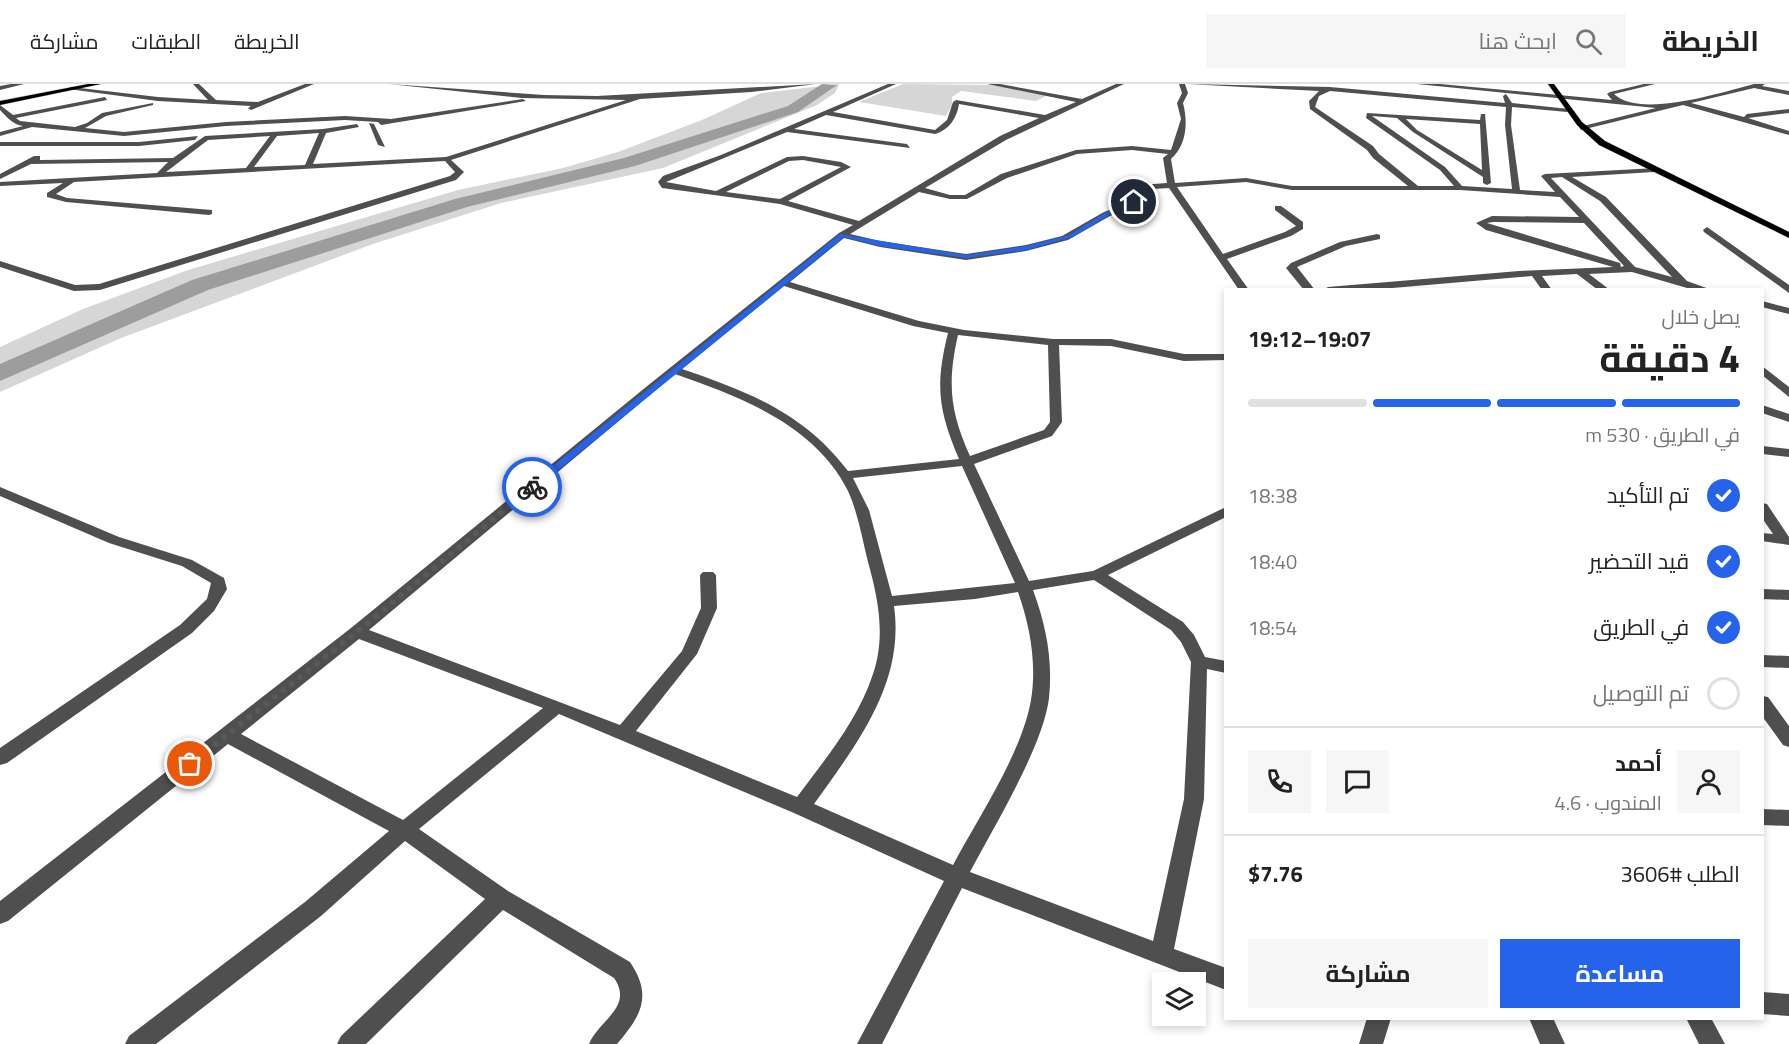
<!DOCTYPE html>
<html lang="ar">
<head>
<meta charset="utf-8">
<style>
  body { margin:0; font-family:"Titillium Web",Cairo,sans-serif; background:#f6f6f6; color:#222; direction:rtl; height:100vh; display:flex; flex-direction:column; font-size:22px; white-space:nowrap }
  * { box-sizing:border-box; margin:0 }
  p { font-size:20px; color:#767676 }
  .icon { flex:none; width:33px; height:33px; fill:none; stroke:currentColor; stroke-width:2; stroke-linecap:round; stroke-linejoin:round }
  .map { position:relative; flex:1; overflow:hidden; direction:ltr }
  .side { position:absolute; left:1224px; top:204px; width:540px; height:732px; display:flex; flex-direction:column; background:#fff; border-radius:0px; box-shadow:0 3px 9px #0003; direction:rtl }
  .side>* { flex:none }
  .buttons { position:absolute; left:1152px; top:888px; display:grid; gap:12px }
  .buttons a { display:grid; place-items:center; width:54px; height:54px; border-radius:0px; background:#fff; box-shadow:0 3px 9px #0003; font-size:30px }
  .pin { position:absolute; display:grid; place-items:center; width:51px; height:51px; color:#fff; margin:-26px; border:3px solid #fff; border-radius:50%; box-shadow:0 2px 6px #0007 }
  .courier { position:absolute; display:grid; place-items:center; width:60px; height:60px; margin:-30px; border:4px solid #2563eb; border-radius:50%; background:#fff; color:#222; box-shadow:0 2px 8px #0007 }
  .summary em { font-style:normal; font-weight:700 }
  .summary div { display:flex; flex-direction:column-reverse }
  .summary { display:flex; align-items:center; justify-content:space-between; height:102px; padding:0 24px }
  h1 { font-size:39px; font-weight:700; line-height:45px }
  .bar { display:grid; grid-template-columns:repeat(4,1fr); gap:9px 6px; align-content:center; height:72px; padding:0 24px }
  .bar i { height:8px; border-radius:4px; background:#e0e0e0 }
  .bar .on { background:#2563eb }
  .bar p { grid-column:span 4 }
  .line { display:flex; align-items:center; gap:15px; padding:0 24px; border-top:2px solid #e0e0e0 }
  .line div { flex:1 }
  .round { display:grid; place-items:center; flex:none; width:63px; height:63px; border-radius:0px; background:#f6f6f6 }
  ol { padding:0 24px; list-style:none }
  li { display:flex; align-items:center; gap:18px; height:66px }
  li p { margin-inline-start:auto }
  li .icon { padding:6px; border-radius:50%; background:#2563eb; color:#fff; stroke-width:4 }
  li:last-child { color:#767676 }
  li i { width:33px; height:33px; border:3px solid #e0e0e0; border-radius:50% }
  .cta { display:flex; gap:12px; margin-top:auto; padding:12px 24px }
  .cta a { flex:1; height:69px; border-radius:0px; background:#2563eb; color:#fff; font-size:24px; font-weight:700; line-height:69px; text-align:center }
  .cta a+a { background:#f6f6f6; color:#222 }
  header { display:flex; align-items:center; gap:36px; box-sizing:border-box; height:84px; padding:0 30px; background:#fff; border-bottom:2px solid #e0e0e0 }
  header strong { font-size:28px }
  nav { display:flex; gap:33px; margin-inline-start:auto; font-size:21px }
  .search { width:420px; height:54px; background:#f6f6f6; display:flex; align-items:center; gap:15px; box-sizing:border-box; padding:0 21px; border-radius:0px; color:#767676; font-size:22px }
  .map>svg:first-child { display:block }
  .green { fill:#d6d6d6 }
  .lines { fill:none; stroke-linecap:round; stroke-linejoin:round }
  .river { fill:#9d9d9d; fill-rule:evenodd }
  .major-casing { stroke:#dbdbdb; stroke-width:1 }
  .minor { fill:#4f4f4f; fill-rule:evenodd }
  .major { fill:#000; fill-rule:evenodd }
  .route { fill:#2563eb }
  .done { stroke:#595959; stroke-width:6; stroke-dasharray:0 10.8 }
</style>
</head>
<body>
<header>
<strong>الخريطة</strong>
<div class="search"><svg class="icon" aria-label="search" viewBox="0 0 24 24"><circle cx="10" cy="10" r="6"/><path d="M15 15l6 6"/></svg>ابحث هنا</div>
<nav><a>الخريطة</a><a>الطبقات</a><a>مشاركة</a></nav>
</header>
<div class="map">
<svg width="1789" height="960" viewBox="0 0 1789 960">
  <rect width="100%" height="100%" fill="#fff"/>
  <path class="green" d="M 839,0 L 835,9 L 817,21 L 663,84 L 501,119 L 373,160 L 121,254 L 0,308 L 0,263 L 83,225 L 188,186 L 458,106 L 563,84 L 618,68 L 702,36 L 761,9 Z
    M 903,0 L 991,1 L 1048,11 L 1036,17 L 961,7 L 952,13 L 952,21 L 946,32 L 859,18 Z"/>
  <g class="lines">
    <path class="river" d="M 822,0 L 837,1 L 798,28 L 635,82 L 467,123 L 208,206 L 0,297 L 0,280 L 192,196 L 455,115 L 624,74 L 788,22 Z"/>
    <defs>
      <path id="major" d="M 88,0 L 101,0 L 0,21 L 0,17 Z
        M 1548,0 L 1554,0 L 1582,38 L 1605,57 L 1789,148 L 1789,154 L 1599,61 L 1577,41 Z"/>
    </defs>
    <use href="#major" class="major-casing"/>
    <path class="minor" d="M 11,0 L 24,0 L 0,6 L 0,2 Z
      M 193,0 L 199,0 L 216,16 L 258,18 L 305,0 L 314,0 L 251,26 L 248,24 L 251,22 L 158,17 L 68,5 L 71,3 L 158,13 L 208,16 Z
      M 389,0 L 544,11 L 597,12 L 816,0 L 751,8 L 640,15 L 451,76 L 464,88 L 456,96 L 100,206 L 74,207 L 0,183 L 0,177 L 75,201 L 99,200 L 450,92 L 455,88 L 445,77 L 74,98 L 56,110 L 67,114 L 212,126 L 212,130 L 209,131 L 66,118 L 47,113 L 47,109 L 63,99 L 0,102 L 0,98 L 157,89 L 168,78 L 31,80 L 0,95 L 0,90 L 34,72 L 40,72 L 40,76 L 173,74 L 205,52 L 323,45 L 357,40 L 359,43 L 326,49 L 313,80 L 446,73 L 626,16 L 522,14 ZM 319,49 L 305,81 L 254,83 L 277,52 ZM 270,52 L 246,84 L 166,88 L 208,56 Z
      M 888,0 L 896,0 L 833,28 L 935,46 L 947,36 L 953,18 L 956,16 L 1045,31 L 1076,18 L 987,0 L 1000,0 L 1082,15 L 1116,0 L 1124,0 L 1006,56 L 925,104 L 950,111 L 965,111 L 1001,90 L 1076,66 L 1132,62 L 1171,66 L 1181,35 L 1177,19 L 1182,9 L 1179,0 L 1185,0 L 1188,9 L 1183,19 C 1188,38 1187,61 1171,75 L 1175,99 L 1246,94 L 1292,102 L 1408,102 L 1373,74 L 1367,66 L 1310,25 L 1309,17 L 1319,7 L 1187,0 L 1330,3 L 1505,19 L 1503,12 L 1506,10 L 1512,19 L 1569,25 L 1567,28 L 1512,23 L 1511,41 L 1520,106 L 1555,108 L 1541,92 L 1545,90 L 1657,84 L 1657,88 L 1654,88 L 1572,93 L 1606,113 L 1687,197 L 1712,206 L 1694,206 L 1632,188 L 1589,190 L 1610,206 L 1598,206 L 1577,190 L 1542,192 L 1552,206 L 1542,206 L 1532,192 L 1369,206 L 1323,206 L 1328,203 L 1519,187 L 1613,183 L 1486,146 L 1476,139 L 1492,132 L 1579,133 L 1560,113 L 1460,106 L 1292,106 L 1246,98 L 1177,103 L 1223,170 L 1285,148 L 1296,142 L 1275,126 L 1275,122 L 1281,122 L 1303,138 L 1303,145 L 1291,152 L 1227,175 L 1249,206 L 1239,206 L 1169,104 L 1120,107 L 1138,117 L 1138,121 L 1110,132 L 1068,156 L 1026,167 L 966,176 L 880,163 L 844,154 L 790,198 L 919,237 L 964,246 L 1053,255 L 1111,255 L 1184,270 L 1226,270 L 1226,276 L 1184,277 L 1111,262 L 1059,261 L 1062,338 L 1052,352 L 974,380 L 1029,497 L 1093,487 L 1226,423 L 1226,433 L 1108,491 L 1183,538 L 1194,551 L 1205,573 L 1226,577 L 1226,589 L 1207,585 L 1204,715 L 1174,865 L 1226,884 L 1226,906 L 962,804 L 882,960 L 857,960 L 944,797 L 794,729 L 559,630 L 419,745 L 508,807 L 630,878 C 653,912 641,932 617,960 L 589,960 C 599,936 634,923 614,894 L 503,826 L 366,960 L 337,960 L 341,952 L 485,815 L 405,757 L 321,832 L 156,960 L 125,960 L 129,952 L 305,818 L 389,747 L 228,660 L 8,837 L 0,840 L 0,817 L 351,544 L 646,303 L 839,149 L 853,141 L 780,120 L 662,104 L 658,98 L 663,92 L 721,71 ZM 1330,7 L 1506,23 L 1505,41 L 1512,105 L 1462,102 L 1445,83 L 1372,32 L 1397,34 L 1413,48 L 1483,93 L 1483,99 L 1487,101 L 1491,99 L 1485,30 L 1481,30 L 1480,36 L 1367,29 L 1366,34 L 1440,86 L 1454,102 L 1418,102 L 1379,70 L 1373,62 L 1315,23 L 1319,12 ZM 959,20 L 1039,34 L 1000,52 L 859,137 L 788,117 L 851,83 L 841,78 L 803,72 L 787,73 L 716,107 L 666,98 L 787,48 L 910,64 L 907,60 L 794,45 L 826,31 L 935,50 C 949,46 957,34 959,20 ZM 1406,35 L 1480,40 L 1482,86 L 1417,46 ZM 1132,66 L 1168,70 L 1163,74 L 1167,99 L 1113,103 L 1111,109 L 1128,119 L 1104,128 L 1062,152 L 1026,161 L 966,170 L 880,157 L 850,150 L 919,108 L 950,115 L 967,115 L 1007,94 L 1077,70 ZM 803,76 L 841,83 L 780,115 L 726,108 L 789,77 ZM 1562,93 L 1600,117 L 1672,193 L 1635,183 L 1551,94 ZM 1493,138 L 1584,139 L 1624,182 L 1621,183 L 1620,179 L 1487,139 ZM 784,202 L 913,242 L 948,249 C 935,301 938,326 959,375 L 848,387 C 804,329 749,308 682,285 ZM 958,251 L 1048,261 L 1050,338 L 1044,346 L 970,372 C 950,328 947,299 958,251 ZM 675,290 C 741,313 815,341 848,407 C 858,429 862,454 868,478 C 878,514 886,552 873,590 C 858,636 826,674 797,713 L 636,647 L 697,570 L 717,524 L 716,491 L 713,488 L 703,488 L 700,491 L 701,524 L 682,567 L 620,641 L 369,546 ZM 962,382 L 1015,499 L 892,512 L 869,426 L 853,394 ZM 1094,496 L 1171,546 L 1181,558 L 1191,578 L 1184,715 L 1153,857 L 970,788 C 994,742 1043,663 1049,614 C 1053,576 1046,541 1033,506 ZM 1018,508 C 1030,542 1037,580 1031,616 C 1022,669 978,734 953,781 L 814,720 C 856,661 905,600 894,522 L 975,515 ZM 359,555 L 543,624 L 403,736 L 241,650 Z
      M 1417,0 L 1440,0 L 1612,16 L 1607,10 L 1610,8 L 1644,0 L 1655,0 L 1614,10 C 1639,35 1723,8 1754,0 L 1765,0 L 1762,2 L 1789,7 L 1789,11 L 1754,4 L 1691,19 L 1744,33 L 1747,30 L 1789,25 L 1789,29 L 1748,34 L 1789,47 L 1789,51 L 1683,21 L 1581,46 L 1579,43 L 1656,24 Z
      M 105,13 L 107,16 L 16,34 L 20,37 L 75,43 L 87,39 L 102,29 L 153,19 L 153,21 L 106,32 L 85,44 L 124,48 L 226,38 L 345,32 L 391,35 L 523,15 L 526,17 L 381,41 L 378,38 L 345,36 L 226,42 L 124,52 L 32,43 L 0,52 L 0,48 L 23,42 C 13,41 7,33 0,26 L 0,21 L 13,31 Z
      M 369,39 L 374,40 L 385,63 L 378,61 Z
      M 198,52 L 195,56 L 139,62 L 0,62 L 0,58 L 139,58 Z
      M 1707,143 L 1789,201 L 1789,209 L 1704,148 L 1703,146 Z
      M 1377,150 L 1380,151 L 1380,155 L 1346,162 L 1297,183 L 1315,206 L 1304,206 L 1286,184 L 1291,179 L 1340,158 Z
      M 1762,217 L 1789,224 L 1789,230 L 1762,223 Z
      M 1762,282 L 1789,303 L 1789,313 L 1762,291 Z
      M 1762,321 L 1789,330 L 1789,338 L 1762,329 Z
      M 1762,362 L 1789,365 L 1789,373 L 1762,370 Z
      M 0,403 L 119,453 L 192,476 L 224,494 L 227,505 L 214,527 L 192,549 L 7,679 L 0,681 L 0,664 L 180,541 L 207,515 L 211,499 L 182,482 L 109,459 L 0,412 Z
      M 1762,419 L 1767,420 L 1789,453 L 1789,461 L 1762,457 L 1762,449 L 1773,450 L 1762,434 Z
      M 1762,505 L 1789,506 L 1789,516 L 1762,515 Z
      M 1762,571 L 1789,572 L 1789,584 L 1762,583 Z
      M 1762,612 L 1768,613 L 1789,642 L 1789,663 L 1783,661 L 1762,632 Z
      M 1762,725 L 1789,726 L 1789,742 L 1762,741 Z
      M 1762,908 L 1789,910 L 1789,932 L 1762,930 Z
      M 1367,934 L 1391,934 L 1383,960 L 1359,960 Z
      M 1529,934 L 1553,934 L 1565,960 L 1540,960 Z
      M 1686,934 L 1711,934 L 1725,960 L 1699,960 Z"/>
    <use href="#major" class="major"/>
  </g>
  <path class="route" d="M 1134,116 L 1136,119 L 1109,131 L 1073,153 L 1026,166 L 966,174 L 880,162 L 844,153 L 535,405 L 527,403 L 840,150 L 966,171 L 1026,162 L 1069,151 L 1105,129 Z"/>
  <g class="lines">
    <path class="done" d="M 190,680 L 357,548 L 532,403"/>
  </g>
</svg>
<div class="buttons">
<a><svg class="icon" aria-label="layers" viewBox="0 0 24 24"><path d="M12 4l9 5-9 5-9-5zM3 14l9 5 9-5"/></svg></a>
</div>
<div class="pin" style="left:190px;top:680px;background:#ea580c"><svg class="icon" aria-label="bag" viewBox="0 0 24 24"><path d="M5 8h14l-1 12H6zM9 8a3 3 0 0 1 6 0"/></svg></div>
<div class="pin" style="left:1134px;top:118px;background:#1f2937"><svg class="icon" aria-label="home" viewBox="0 0 24 24"><path d="M3 11l9-7 9 7M6 9v11h12V9"/></svg></div>
<div class="courier" style="left:532px;top:403px"><svg class="icon" aria-label="bike" viewBox="0 0 24 24"><circle cx="6" cy="16" r="4"/><circle cx="18" cy="16" r="4"/><path d="M6 16l4-8h5l3 8M10 8l3 8H6M13 5h3"/></svg></div>
<section class="side">
<div class="summary"><div><h1>4 دقيقة</h1><p>يصل خلال</p></div><em>19:07–19:12</em></div>
<div class="bar"><i class="on"></i><i class="on"></i><i class="on"></i><i></i><p>في الطريق · 530 m</p></div>
<ol>
<li><svg class="icon" aria-label="check" viewBox="0 0 24 24"><path d="M5 12l5 5 9-10"/></svg>تم التأكيد<p>18:38</p></li>
<li><svg class="icon" aria-label="check" viewBox="0 0 24 24"><path d="M5 12l5 5 9-10"/></svg>قيد التحضير<p>18:40</p></li>
<li><svg class="icon" aria-label="check" viewBox="0 0 24 24"><path d="M5 12l5 5 9-10"/></svg>في الطريق<p>18:54</p></li>
<li><i></i>تم التوصيل</li>
</ol>
<div class="line" style="height:108px"><a class="round"><svg class="icon" aria-label="person" viewBox="0 0 24 24"><circle cx="12" cy="8" r="4"/><path d="M4 21q1-7 8-7t8 7"/></svg></a><div><b>أحمد</b><p>المندوب · 4.6</p></div><a class="round"><svg class="icon" aria-label="chat" viewBox="0 0 24 24"><path d="M4 5h16v11H9l-5 4z"/></svg></a><a class="round"><svg class="icon" aria-label="phone" viewBox="0 0 24 24"><path d="M5 4h4l2 5-3 2q2 4 5 5l2-3 5 2v4C11 20 4 13 5 4z"/></svg></a></div>
<div class="line" style="height:78px"><div>الطلب #3606</div><b>$7.76</b></div>
<div class="cta"><a>مساعدة</a><a>مشاركة</a></div>
</section>
</div>
</body>
</html>
